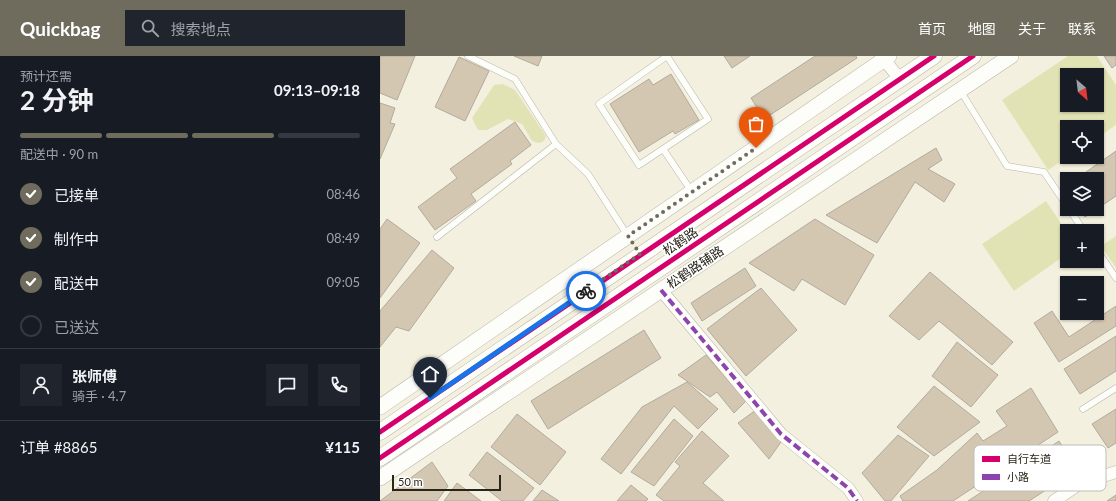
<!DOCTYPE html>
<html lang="zh">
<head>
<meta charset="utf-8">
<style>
  body { margin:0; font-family:Lato,"Noto Sans SC",sans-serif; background:#20242c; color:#f1f3f6; height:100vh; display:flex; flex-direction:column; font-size:15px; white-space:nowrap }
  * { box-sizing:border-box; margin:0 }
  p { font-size:13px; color:#9ea1a6 }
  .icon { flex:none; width:22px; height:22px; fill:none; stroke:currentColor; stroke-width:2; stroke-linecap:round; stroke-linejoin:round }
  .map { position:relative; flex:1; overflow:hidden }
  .side { display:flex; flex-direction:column; background:#171b24; width:380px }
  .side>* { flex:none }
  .needle { width:26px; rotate:152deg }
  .fabs { position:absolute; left:680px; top:12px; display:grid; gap:8px }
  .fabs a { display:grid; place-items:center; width:44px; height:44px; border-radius:0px; background:#171b24; box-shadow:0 1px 3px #0004; font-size:20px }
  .scale { position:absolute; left:12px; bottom:10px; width:109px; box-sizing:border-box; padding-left:4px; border:2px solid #282519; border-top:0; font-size:11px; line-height:14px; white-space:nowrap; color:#282519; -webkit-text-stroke:3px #fff; paint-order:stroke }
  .pin { position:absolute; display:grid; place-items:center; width:34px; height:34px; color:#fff; margin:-41px -17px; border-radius:50% 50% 50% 0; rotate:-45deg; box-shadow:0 0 4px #0007 }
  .pin .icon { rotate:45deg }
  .courier { position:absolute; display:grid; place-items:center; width:40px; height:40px; margin:-20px; border:3px solid #1a73e8; border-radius:50%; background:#fff; color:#222; box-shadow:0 1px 5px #0007 }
  .summary em { font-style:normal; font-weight:700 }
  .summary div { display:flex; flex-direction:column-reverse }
  .summary { display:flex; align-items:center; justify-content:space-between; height:68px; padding:0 20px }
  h1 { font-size:26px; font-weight:700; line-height:30px }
  .bar { display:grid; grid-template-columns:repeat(4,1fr); gap:6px 4px; align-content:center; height:48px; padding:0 20px }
  .bar i { height:5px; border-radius:3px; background:#363941 }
  .bar .on { background:#6f6c5e }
  .bar p { grid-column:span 4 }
  .line { display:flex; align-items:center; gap:10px; padding:0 20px; border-top:1px solid #363941 }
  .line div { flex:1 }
  .round { display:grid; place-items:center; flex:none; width:42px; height:42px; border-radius:0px; background:#20242c }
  ol { padding:0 20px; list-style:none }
  li { display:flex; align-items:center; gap:12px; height:44px }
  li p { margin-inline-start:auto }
  li .icon { padding:4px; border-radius:50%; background:#6f6c5e; color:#fff; stroke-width:4 }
  li:last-child { color:#9ea1a6 }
  li i { width:22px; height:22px; border:2px solid #363941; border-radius:50% }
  header { display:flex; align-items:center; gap:24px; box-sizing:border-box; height:56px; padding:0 20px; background:#6f6c5e; color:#fff }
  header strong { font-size:19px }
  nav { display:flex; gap:22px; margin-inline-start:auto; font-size:14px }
  .search { width:280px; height:36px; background:#20242c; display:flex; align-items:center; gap:10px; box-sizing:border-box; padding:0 14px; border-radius:0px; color:#9ea1a6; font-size:15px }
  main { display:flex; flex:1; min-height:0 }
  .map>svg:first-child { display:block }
  .green { fill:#e2e3b5; fill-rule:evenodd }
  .building { fill:#d4c7b2; stroke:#b1ab9f }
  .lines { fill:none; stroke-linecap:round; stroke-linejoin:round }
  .service-casing { stroke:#b9b6a9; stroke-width:7 }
  .minor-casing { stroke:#b9b6a9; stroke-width:13 }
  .tertiary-casing { stroke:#b9b6a9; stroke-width:16 }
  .secondary-casing { stroke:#b9b6a9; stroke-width:17 }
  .service { stroke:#fdfdfa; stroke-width:6 }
  .minor { stroke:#fdfdfa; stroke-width:12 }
  .tertiary { stroke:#fdfdfa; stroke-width:15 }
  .secondary { stroke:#fdfdfa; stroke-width:16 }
  .quiet { stroke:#8e44ad; stroke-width:4; stroke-dasharray:8 4; stroke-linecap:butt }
  .cycleway-casing { stroke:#fff; stroke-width:8 }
  .cycleway { stroke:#d6006c; stroke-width:5 }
  .done { stroke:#6f6c5e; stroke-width:4; stroke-dasharray:0 7.2 }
  .route { stroke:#1a73e8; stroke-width:5 }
  .labels { text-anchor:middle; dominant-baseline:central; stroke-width:3; stroke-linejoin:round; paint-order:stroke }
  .street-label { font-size:13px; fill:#282519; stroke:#fff }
  .key { fill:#fff; stroke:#bebeba; stroke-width:1 }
  .key-label { font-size:11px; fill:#282519 }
</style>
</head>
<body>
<header>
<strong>Quickbag</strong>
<div class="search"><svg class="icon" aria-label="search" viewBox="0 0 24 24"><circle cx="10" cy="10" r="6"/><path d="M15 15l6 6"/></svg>搜索地点</div>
<nav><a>首页</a><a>地图</a><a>关于</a><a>联系</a></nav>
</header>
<main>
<section class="side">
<div class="summary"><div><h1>2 分钟</h1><p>预计还需</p></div><em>09:13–09:18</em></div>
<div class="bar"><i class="on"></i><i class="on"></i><i class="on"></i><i></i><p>配送中 · 90 m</p></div>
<ol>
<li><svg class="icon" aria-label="check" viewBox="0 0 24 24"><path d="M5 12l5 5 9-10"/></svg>已接单<p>08:46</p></li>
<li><svg class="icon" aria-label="check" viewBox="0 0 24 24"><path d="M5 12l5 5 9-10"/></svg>制作中<p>08:49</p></li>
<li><svg class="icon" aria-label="check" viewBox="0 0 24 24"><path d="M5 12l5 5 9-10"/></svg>配送中<p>09:05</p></li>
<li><i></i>已送达</li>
</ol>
<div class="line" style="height:72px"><a class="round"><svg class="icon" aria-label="person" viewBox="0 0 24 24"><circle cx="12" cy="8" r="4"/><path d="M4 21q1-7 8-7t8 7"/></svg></a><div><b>张师傅</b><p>骑手 · 4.7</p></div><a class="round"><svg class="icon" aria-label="chat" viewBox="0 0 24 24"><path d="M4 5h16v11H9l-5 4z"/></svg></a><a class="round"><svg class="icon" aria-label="phone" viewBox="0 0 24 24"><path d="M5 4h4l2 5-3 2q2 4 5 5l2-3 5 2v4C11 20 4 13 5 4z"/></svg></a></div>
<div class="line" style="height:52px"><div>订单 #8865</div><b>¥115</b></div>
</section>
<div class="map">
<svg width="736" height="445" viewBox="0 0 736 445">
  <rect width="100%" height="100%" fill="#f4f0df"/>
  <path class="green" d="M 688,0 L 717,0 L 736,29 L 736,69 L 717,82 L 717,71 L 687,71 L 688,101 L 668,114 L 622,44 ZM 687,19 L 717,19 L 717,49 L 687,49 Z
    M 123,28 L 135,34 L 166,80 L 164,85 L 159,87 L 152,85 L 142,68 L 128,63 L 107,74 L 98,74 L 92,62 L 114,29 Z
    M 666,145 L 687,176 L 687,198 L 634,235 L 602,188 Z
    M 736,180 L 736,212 L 721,190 Z"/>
  <path class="building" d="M 0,0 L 35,0 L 17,44 L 0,37 Z
    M 134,0 L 162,0 L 158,10 Z
    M 344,0 L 370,0 L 352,12 Z
    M 435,0 L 476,0 L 477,2 L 384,63 L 371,42 Z
    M 724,0 L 736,0 L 736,9 L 732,12 Z
    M 79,1 L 109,15 L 85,65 L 55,51 Z
    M 291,18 L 319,64 L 295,78 L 293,75 L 259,96 L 230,48 L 269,23 L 273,29 Z
    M 0,47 L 15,52 L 10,67 L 15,68 L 0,103 Z
    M 135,66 L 151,89 L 130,105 L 132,108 L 91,138 L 96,145 L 55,174 L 38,151 L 77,122 L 70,113 Z
    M 556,92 L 562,104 L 548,113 L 575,128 L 564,146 L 535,126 L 497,187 L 446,159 Z
    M 736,95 L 736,140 L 717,153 L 717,123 L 696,123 Z
    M 699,153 L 717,153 L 705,161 Z
    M 7,163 L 40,187 L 0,242 L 0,173 Z
    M 435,163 L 494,199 L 465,249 L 422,223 L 414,235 L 369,207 Z
    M 52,194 L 74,212 L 29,275 L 16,271 L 0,291 L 0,255 Z
    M 365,212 L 376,230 L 322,265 L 311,247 Z
    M 550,216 L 633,286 L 612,309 L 559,265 L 539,284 L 509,260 Z
    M 381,232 L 417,274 L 366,320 L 327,273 Z
    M 736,250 L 736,270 L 679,306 L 654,267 L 672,255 L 689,281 Z
    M 264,274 L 281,302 L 168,373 L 151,345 Z
    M 736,280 L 736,315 L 700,338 L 684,313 Z
    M 577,286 L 618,319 L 591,351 L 552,320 Z
    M 326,299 L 366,345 L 354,357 L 337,336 L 330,341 L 298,319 Z
    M 307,326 L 338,353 L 318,373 L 294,350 L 241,418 L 221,403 L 262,351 Z
    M 554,330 L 600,366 L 554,400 L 517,371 Z
    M 651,332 L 678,376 L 573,445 L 523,445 L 520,440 L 557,414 L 597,377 L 603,385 L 627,370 L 616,355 Z
    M 736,353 L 736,387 L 728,392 L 712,368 Z
    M 376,354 L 401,386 L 389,403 L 358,367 Z
    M 137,358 L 186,396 L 160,429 L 111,391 Z
    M 294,363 L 313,380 L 274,430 L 251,416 Z
    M 322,375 L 349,400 L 323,427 L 344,445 L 284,445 L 276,439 L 300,410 L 295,406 Z
    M 518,379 L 549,400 L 511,445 L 505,445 L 482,417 Z
    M 679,385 L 697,414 L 649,445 L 588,445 Z
    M 107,396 L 154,432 L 143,445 L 122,445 L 89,419 Z
    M 52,406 L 68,430 L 57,445 L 0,445 Z
    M 77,427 L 101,445 L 64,445 Z
    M 251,429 L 268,443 L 266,445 L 237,445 Z
    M 162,434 L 179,445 L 153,445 Z
    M 736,439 L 736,445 L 727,445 Z"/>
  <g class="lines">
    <defs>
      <path id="service" d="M 88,0 L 135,23 L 176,88
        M 580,34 L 627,110 L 664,116 L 687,150
        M 283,93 L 328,63 L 287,0 L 219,48 L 259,109 L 283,93 L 312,136
        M 689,153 L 704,175
        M 57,181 L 176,88 L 208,118 L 248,180
        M 717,194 L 736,222
        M 703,353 L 736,332"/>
      <path id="minor" d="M 501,0 L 520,23
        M 281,234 L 401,378 L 468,432 L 477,445
        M 674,445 L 699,428 L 736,416"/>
      <path id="tertiary" d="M 0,351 L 509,0
        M 0,422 L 631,0"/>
      <path id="secondary" d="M 0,376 L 554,0
        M 0,402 L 593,0"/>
    </defs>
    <use href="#service" class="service-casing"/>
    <use href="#minor" class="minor-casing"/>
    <use href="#tertiary" class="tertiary-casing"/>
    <use href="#secondary" class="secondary-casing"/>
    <use href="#service" class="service"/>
    <use href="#minor" class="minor"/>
    <use href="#tertiary" class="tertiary"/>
    <use href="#secondary" class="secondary"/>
    <path class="quiet" d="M 281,234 L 401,378 L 468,432 L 477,445"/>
    <defs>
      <path id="cycleway" d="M 0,376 L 554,0
        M 0,402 L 593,0"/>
    </defs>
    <use href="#cycleway" class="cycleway-casing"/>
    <use href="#cycleway" class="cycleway"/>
  </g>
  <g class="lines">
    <path class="done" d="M 206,235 L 260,198 L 248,180 L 376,92"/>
    <path class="route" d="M 50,342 L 206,235"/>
  </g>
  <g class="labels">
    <g class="street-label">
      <text transform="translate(300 185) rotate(-34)">松鹤路</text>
      <text transform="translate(315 211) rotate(-34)">松鹤路辅路</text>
    </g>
  </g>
  <rect x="594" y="389" width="132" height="46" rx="6" class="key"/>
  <rect x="602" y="400" width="18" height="6" fill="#d6006c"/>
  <rect x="602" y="418" width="18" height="6" fill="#8e44ad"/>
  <g class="key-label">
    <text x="627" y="407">自行车道</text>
    <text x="627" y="425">小路</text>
  </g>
</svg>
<div class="fabs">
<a><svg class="needle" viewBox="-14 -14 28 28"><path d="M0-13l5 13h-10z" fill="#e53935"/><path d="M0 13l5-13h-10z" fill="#9ea1a6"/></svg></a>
<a><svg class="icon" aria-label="locate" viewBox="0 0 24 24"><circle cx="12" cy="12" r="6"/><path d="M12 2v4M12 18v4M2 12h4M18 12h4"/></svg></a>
<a><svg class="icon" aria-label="layers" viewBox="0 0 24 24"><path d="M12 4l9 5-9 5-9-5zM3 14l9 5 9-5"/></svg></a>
<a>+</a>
<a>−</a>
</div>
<div class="scale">50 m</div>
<div class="pin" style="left:376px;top:92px;background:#ea580c"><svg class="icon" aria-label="bag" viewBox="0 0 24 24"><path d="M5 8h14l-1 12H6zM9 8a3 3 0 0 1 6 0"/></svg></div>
<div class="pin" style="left:50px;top:342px;background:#1f2937"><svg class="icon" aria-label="home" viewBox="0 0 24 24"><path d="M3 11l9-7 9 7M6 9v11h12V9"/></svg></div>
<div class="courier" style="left:206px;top:235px"><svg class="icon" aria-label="bike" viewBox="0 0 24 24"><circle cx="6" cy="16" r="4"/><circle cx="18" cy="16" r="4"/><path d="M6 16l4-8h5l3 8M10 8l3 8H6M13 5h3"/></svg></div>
</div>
</main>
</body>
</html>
